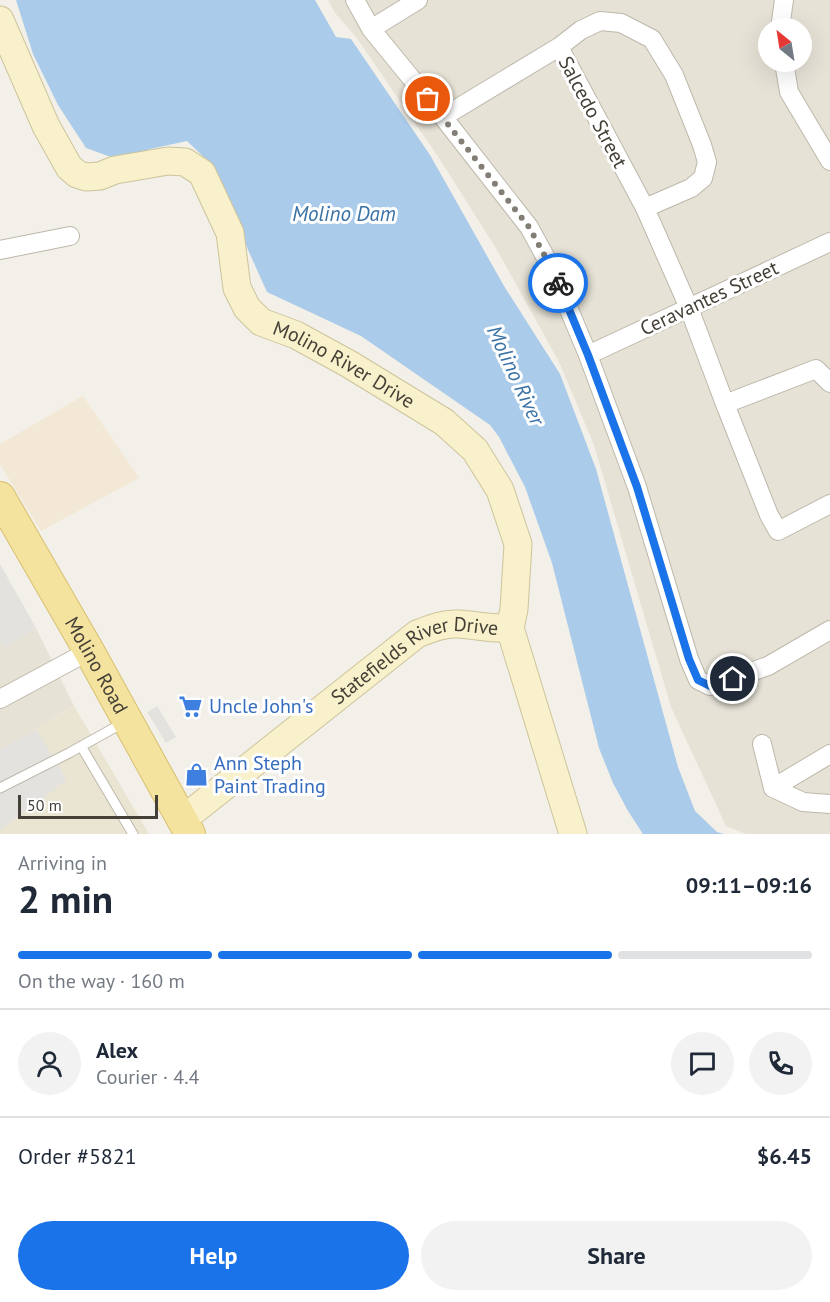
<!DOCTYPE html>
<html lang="en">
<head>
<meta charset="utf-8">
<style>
  body { margin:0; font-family:"PT Sans",sans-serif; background:#f2f2f3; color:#1f2937; height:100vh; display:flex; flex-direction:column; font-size:22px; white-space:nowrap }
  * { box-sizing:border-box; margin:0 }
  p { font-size:20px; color:#747a83 }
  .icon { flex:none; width:33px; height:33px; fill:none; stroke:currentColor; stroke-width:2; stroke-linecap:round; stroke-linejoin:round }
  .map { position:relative; height:834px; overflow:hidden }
  .panel { display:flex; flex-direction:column; background:#fff; flex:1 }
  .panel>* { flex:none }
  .needle { width:39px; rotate:330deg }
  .tools { position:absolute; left:758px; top:18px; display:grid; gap:12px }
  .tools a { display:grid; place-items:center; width:54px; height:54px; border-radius:50%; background:#fff; box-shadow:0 6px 24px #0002; font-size:30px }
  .scale { position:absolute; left:18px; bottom:15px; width:140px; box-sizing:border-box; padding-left:6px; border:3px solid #454037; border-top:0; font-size:16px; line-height:21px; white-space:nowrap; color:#454037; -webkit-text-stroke:4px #fff; paint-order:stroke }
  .pin { position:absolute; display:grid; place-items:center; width:51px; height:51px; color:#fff; margin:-26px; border:3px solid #fff; border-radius:50%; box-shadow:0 2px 6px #0007 }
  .courier { position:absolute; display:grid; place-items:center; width:60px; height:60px; margin:-30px; border:4px solid #1a73e8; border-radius:50%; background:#fff; color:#222; box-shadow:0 2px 8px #0007 }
  .head em { font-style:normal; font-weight:700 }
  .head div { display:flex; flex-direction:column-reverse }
  .head { display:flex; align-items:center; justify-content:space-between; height:102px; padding:0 18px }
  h1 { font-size:39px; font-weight:700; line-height:45px }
  .bar { display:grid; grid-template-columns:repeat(4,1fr); gap:9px 6px; align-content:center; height:72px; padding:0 18px }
  .bar i { height:8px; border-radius:4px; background:#e0e1e3 }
  .bar .active { background:#1a73e8 }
  .bar p { grid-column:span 4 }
  .line { display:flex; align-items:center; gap:15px; padding:0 18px; border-top:2px solid #e0e1e3 }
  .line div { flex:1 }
  .round { display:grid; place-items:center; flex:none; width:63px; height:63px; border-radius:32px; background:#f2f2f3 }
  .primary-button { display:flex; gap:12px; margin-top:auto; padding:12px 18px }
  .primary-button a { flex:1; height:69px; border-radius:36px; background:#1a73e8; color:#fff; font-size:24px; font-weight:700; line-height:69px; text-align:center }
  .primary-button a+a { background:#f2f2f3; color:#1f2937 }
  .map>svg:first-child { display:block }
  .residential { fill:#e6e2d6; fill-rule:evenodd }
  .commercial { fill:#f2e8d5 }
  .education { fill:#eae5d3 }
  .parking { fill:#e4e2df }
  .water { fill:#aacbe9 }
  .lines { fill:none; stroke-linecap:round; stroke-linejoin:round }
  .lane-casing { stroke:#bdb8ab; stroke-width:11 }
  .street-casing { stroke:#bdb8ab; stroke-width:20 }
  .secondary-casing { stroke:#cdc49c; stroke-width:29 }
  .primary-casing { stroke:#d8c070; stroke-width:32 }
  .lane { stroke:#fff; stroke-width:9 }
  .street { stroke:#fff; stroke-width:18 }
  .secondary { stroke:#f9f1cb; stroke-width:27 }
  .primary { stroke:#f4e29f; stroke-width:30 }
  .done { stroke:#827e75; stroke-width:6; stroke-dasharray:0 10.8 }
  .route { stroke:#1a73e8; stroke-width:8 }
  .labels { text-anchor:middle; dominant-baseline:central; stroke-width:6; stroke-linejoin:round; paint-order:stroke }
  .street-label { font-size:20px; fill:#454037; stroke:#fff }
  .shop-label { font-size:20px; fill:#366cbe; stroke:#fff; text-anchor:start }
  .water-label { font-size:21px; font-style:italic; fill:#3b72a6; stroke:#fff }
</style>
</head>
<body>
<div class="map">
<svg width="830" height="834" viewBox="0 0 830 834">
  <rect width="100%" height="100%" fill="#f2f0e8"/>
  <path class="residential" d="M 328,0 L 830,0 L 830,834 L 746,834 L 726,826 L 671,707 L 594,445 L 559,362 L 497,250 L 439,158 L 356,37 L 335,13 ZM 768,28 L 801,28 L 801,62 L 768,62 Z
    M 36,628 L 74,706 L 0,750 L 0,640 L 4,647 Z"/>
  <path class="commercial" d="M 83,396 L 139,478 L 41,531 L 0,464 L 0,444 Z"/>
  <path class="education" d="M 74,706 L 149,834 L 0,834 L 0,750 Z"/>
  <path class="parking" d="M 0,564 L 36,628 L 4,647 L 0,640 Z
    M 157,706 L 176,737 L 166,743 L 147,712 Z
    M 36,729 L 67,780 L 0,830 L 0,750 Z"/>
  <path class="water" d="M 16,0 L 315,0 L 336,37 L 351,39 L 430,155 L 504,286 L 560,374 L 596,469 L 678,767 L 695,811 L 717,832 L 724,834 L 643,834 L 628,811 L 613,783 L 599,748 L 552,563 L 525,487 L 499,437 L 490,425 L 361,336 L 267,292 L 208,161 L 187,141 L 150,149 L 122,161 L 86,148 L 58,105 L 33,54 Z"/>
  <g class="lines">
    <defs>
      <path id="lane" d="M 81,746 L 133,834
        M 0,788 L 69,753 L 123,723"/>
      <path id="street" d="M 355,0 L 371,29 L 443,117 L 529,227 L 552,269 L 588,355 L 637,487 L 689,659 L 698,680 L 710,686 L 768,666 L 830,630
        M 780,28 L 784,0
        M 371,29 L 418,0
        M 559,47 L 645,208 L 689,308 L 725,404
        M 784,62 L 789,92 L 830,161
        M 443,117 L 559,47 L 581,30 L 600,21 L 621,23 L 652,39 L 674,75 L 702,145 L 707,162 L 703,178 L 691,188 L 645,208
        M 0,250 L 70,236
        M 588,355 L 830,242
        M 830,383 L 816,369 L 725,404 L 769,515 L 778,531 L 830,504
        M 0,699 L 89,651
        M 762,744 L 773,788 L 803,802 L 830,804
        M 773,788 L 830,754"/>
      <g id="secondary">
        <path id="s1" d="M 0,20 L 46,126 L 69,167 L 77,174 L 86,177 L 100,176 L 115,170 L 168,161 L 185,162 L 202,173 L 230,233 L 237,288 L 247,308 L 261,322 L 296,335 L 349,364 L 444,422 L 475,450 L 500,490 L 518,544 L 514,609 L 510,628 L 573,834"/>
        <path id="s2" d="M 182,820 L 417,634 C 430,629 444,623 458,624 C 476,625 491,629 510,628"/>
      </g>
      <g id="primary">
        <path id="s3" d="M 0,497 L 89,651 L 190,834"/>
      </g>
    </defs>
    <use href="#lane" class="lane-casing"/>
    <use href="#street" class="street-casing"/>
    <use href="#secondary" class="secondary-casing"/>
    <use href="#primary" class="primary-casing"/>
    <use href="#lane" class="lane"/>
    <use href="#street" class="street"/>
    <use href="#secondary" class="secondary"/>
    <use href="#primary" class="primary"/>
  </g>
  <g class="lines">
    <path class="done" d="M 428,99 L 529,227 L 552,269 L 558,283"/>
    <path class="route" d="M 558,283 L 588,355 L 637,487 L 689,659 L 698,680 L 710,686 L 733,679"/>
  </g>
  <defs>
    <symbol id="supermarket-bare" viewBox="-9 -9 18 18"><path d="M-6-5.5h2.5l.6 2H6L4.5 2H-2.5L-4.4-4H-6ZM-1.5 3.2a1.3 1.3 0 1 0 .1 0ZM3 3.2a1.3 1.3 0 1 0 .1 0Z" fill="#3f7fe0" stroke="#fff" stroke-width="2.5" paint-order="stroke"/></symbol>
    <symbol id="shop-bare" viewBox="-9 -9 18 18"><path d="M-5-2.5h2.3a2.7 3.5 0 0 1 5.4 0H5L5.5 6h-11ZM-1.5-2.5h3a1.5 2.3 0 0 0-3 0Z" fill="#3f7fe0" stroke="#fff" stroke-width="2.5" paint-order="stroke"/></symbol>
  </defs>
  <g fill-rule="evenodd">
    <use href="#supermarket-bare" x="174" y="690" width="33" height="33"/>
    <use href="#shop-bare" x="180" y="758" width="33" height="33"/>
  </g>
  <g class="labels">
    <g class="street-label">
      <text transform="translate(593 112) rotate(62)">Salcedo Street</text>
      <text transform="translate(709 298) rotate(-25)">Ceravantes Street</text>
      <text stroke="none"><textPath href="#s1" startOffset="561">Molino River Drive</textPath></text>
      <text stroke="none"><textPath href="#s3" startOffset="194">Molino Road</textPath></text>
      <text stroke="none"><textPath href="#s2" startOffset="288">Statefields River Drive</textPath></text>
    </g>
    <g class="shop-label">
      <text x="209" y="706">Uncle John's</text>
      <text x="214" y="763">Ann Steph<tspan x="214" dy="23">Paint Trading</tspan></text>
    </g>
    <g class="water-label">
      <text x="344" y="213">Molino Dam</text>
      <text transform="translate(516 375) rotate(65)">Molino River</text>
    </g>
  </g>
</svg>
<div class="tools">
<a><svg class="needle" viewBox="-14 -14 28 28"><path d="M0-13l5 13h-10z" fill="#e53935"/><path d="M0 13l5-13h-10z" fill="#747a83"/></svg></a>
</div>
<div class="scale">50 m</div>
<div class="pin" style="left:428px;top:99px;background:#ea580c"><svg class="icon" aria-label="bag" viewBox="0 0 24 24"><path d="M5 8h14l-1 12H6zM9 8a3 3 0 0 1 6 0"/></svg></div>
<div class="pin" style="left:733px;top:679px;background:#1f2937"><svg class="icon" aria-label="home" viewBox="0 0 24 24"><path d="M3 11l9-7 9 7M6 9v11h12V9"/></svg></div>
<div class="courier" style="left:558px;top:283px"><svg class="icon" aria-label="bike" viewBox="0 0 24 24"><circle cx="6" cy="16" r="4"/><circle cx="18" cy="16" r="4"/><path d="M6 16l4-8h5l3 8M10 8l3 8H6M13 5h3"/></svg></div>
</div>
<section class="panel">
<div class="head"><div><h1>2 min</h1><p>Arriving in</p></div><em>09:11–09:16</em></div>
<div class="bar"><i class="active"></i><i class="active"></i><i class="active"></i><i></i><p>On the way · 160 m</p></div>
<div class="line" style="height:108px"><a class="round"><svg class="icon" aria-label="person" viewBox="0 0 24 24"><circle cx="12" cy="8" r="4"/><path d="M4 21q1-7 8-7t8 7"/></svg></a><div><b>Alex</b><p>Courier · 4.4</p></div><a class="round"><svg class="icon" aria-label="chat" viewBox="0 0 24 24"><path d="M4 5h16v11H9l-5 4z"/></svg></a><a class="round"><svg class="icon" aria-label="phone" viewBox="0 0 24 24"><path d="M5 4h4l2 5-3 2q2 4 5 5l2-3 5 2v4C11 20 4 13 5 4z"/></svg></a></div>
<div class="line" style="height:78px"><div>Order #5821</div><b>$6.45</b></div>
<div class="primary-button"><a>Help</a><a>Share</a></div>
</section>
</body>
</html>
